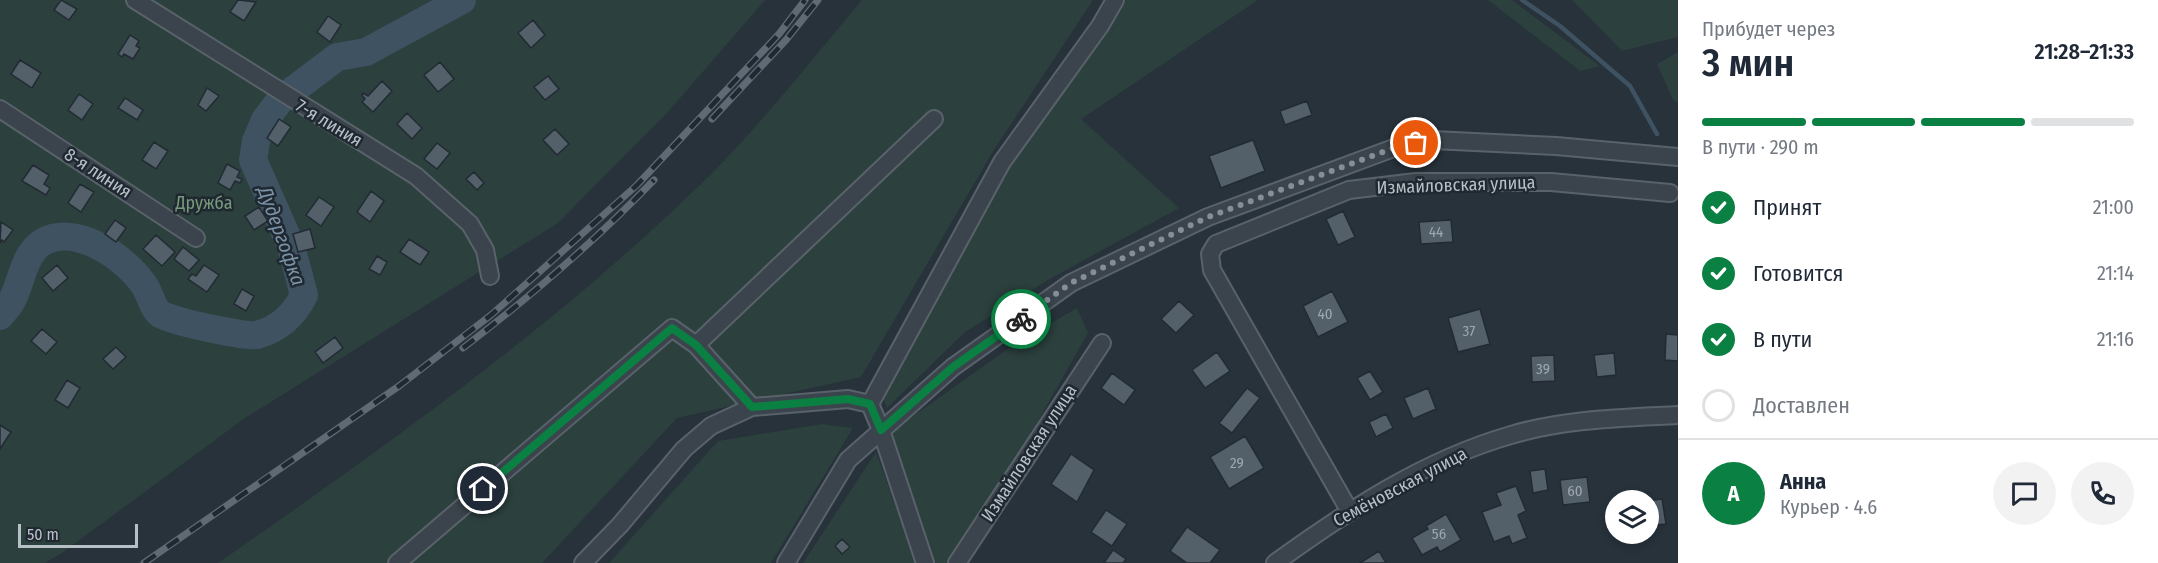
<!DOCTYPE html>
<html lang="ru">
<head>
<meta charset="utf-8">
<style>
  body { margin:0; font-family:"Fira Sans Condensed",sans-serif; background:#f2f2f3; color:#1f2937; height:100vh; display:flex; flex-direction:column; font-size:22px; white-space:nowrap }
  * { box-sizing:border-box; margin:0 }
  p { font-size:20px; color:#747a83 }
  .icon { flex:none; width:33px; height:33px; fill:none; stroke:currentColor; stroke-width:2; stroke-linecap:round; stroke-linejoin:round }
  .map { position:relative; flex:1; overflow:hidden }
  .sheet { display:flex; flex-direction:column; background:#fff; width:480px }
  .sheet>* { flex:none }
  .buttons { position:absolute; left:1605px; top:490px; display:grid; gap:12px }
  .buttons a { display:grid; place-items:center; width:54px; height:54px; border-radius:50%; background:#fff; box-shadow:0 3px 9px #0003; font-size:30px }
  .scale { position:absolute; left:18px; bottom:15px; width:120px; box-sizing:border-box; padding-left:6px; border:3px solid #b7bfc7; border-top:0; font-size:16px; line-height:21px; white-space:nowrap; color:#b7bfc7; -webkit-text-stroke:4px #202931; paint-order:stroke }
  .pin { position:absolute; display:grid; place-items:center; width:51px; height:51px; color:#fff; margin:-26px; border:3px solid #fff; border-radius:50%; box-shadow:0 2px 6px #0007 }
  .courier { position:absolute; display:grid; place-items:center; width:60px; height:60px; margin:-30px; border:4px solid #0b8043; border-radius:50%; background:#fff; color:#222; box-shadow:0 2px 8px #0007 }
  .head em { font-style:normal; font-weight:600 }
  .head div { display:flex; flex-direction:column-reverse }
  .head { display:flex; align-items:center; justify-content:space-between; height:102px; padding:0 24px }
  h1 { font-size:39px; font-weight:600; line-height:45px }
  .bar { display:grid; grid-template-columns:repeat(4,1fr); gap:9px 6px; align-content:center; height:72px; padding:0 24px }
  .bar i { height:8px; border-radius:4px; background:#e0e1e3 }
  .bar .on { background:#0b8043 }
  .bar p { grid-column:span 4 }
  .line { display:flex; align-items:center; gap:15px; padding:0 24px; border-top:2px solid #e0e1e3 }
  .line div { flex:1 }
  .round { display:grid; place-items:center; flex:none; width:63px; height:63px; border-radius:32px; background:#f2f2f3 }
  ol { padding:0 24px; list-style:none }
  li { display:flex; align-items:center; gap:18px; height:66px }
  li p { margin-inline-start:auto }
  li .icon { padding:6px; border-radius:50%; background:#0b8043; color:#fff; stroke-width:4 }
  li:last-child { color:#747a83 }
  li i { width:33px; height:33px; border:3px solid #e0e1e3; border-radius:50% }
  main { display:flex; flex:1; min-height:0 }
  .map>svg:first-child { display:block }
  .green { fill:#2c403e }
  .lines { fill:none; stroke-linecap:round; stroke-linejoin:round }
  .stream { stroke:#3f5262; stroke-width:4.5 }
  .river { stroke:#3f5262; stroke-width:28 }
  .building { fill:#535f69; stroke:#222b33; stroke-width:1.5 }
  .minor-casing { stroke:#59626a; stroke-width:20 }
  .minor { stroke:#3b444c; stroke-width:16 }
  .rail-casing { stroke:#5f6a74; stroke-width:7 }
  .rail { stroke:#202931; stroke-width:4.5; stroke-dasharray:14; stroke-linecap:butt }
  .done { stroke:#858e96; stroke-width:6; stroke-dasharray:0 10.8 }
  .route { stroke:#0b8043; stroke-width:8 }
  .labels { text-anchor:middle; dominant-baseline:central; stroke-width:5; stroke-linejoin:round; paint-order:stroke }
  .number-label { font-size:15px; fill:#9ea7b0 }
  .street-label { font-size:18px; fill:#b7bfc7; stroke:#202931 }
  .park-label { font-size:18px; fill:#779a7b; stroke:#202931 }
  .water-label { font-size:20px; font-style:italic; fill:#7b93a7; stroke:#202931 }
</style>
</head>
<body>
<main>
<div class="map">
<svg width="1678" height="563" viewBox="0 0 1678 563">
  <rect width="100%" height="100%" fill="#27323b"/>
  <path class="green" d="M 0,0 L 765,0 L 667,113 L 558,223 L 245,418 L 62,553 L 45,563 L 0,563 Z
    M 862,0 L 1093,0 L 992,153 L 861,377 L 677,418 L 542,563 L 218,563 C 389,444 561,322 710,175 C 763,122 813,58 862,0 Z
    M 1126,0 L 1258,0 L 1081,119 L 1179,208 L 1048,280 L 965,332 L 887,408 L 882,396 L 1012,160 L 1056,96 L 1083,66 Z
    M 1488,0 L 1512,0 L 1600,66 L 1580,71 Z
    M 1572,0 L 1678,0 L 1678,37 L 1622,51 Z
    M 1678,52 L 1678,102 L 1673,100 L 1657,64 Z
    M 1077,308 L 1088,333 L 1029,437 L 949,563 L 935,563 L 889,433 L 1012,346 Z
    M 822,424 L 853,428 L 771,563 L 609,563 L 718,441 Z
    M 876,452 L 916,563 L 803,563 Z"/>
  <g class="lines">
    <path class="stream" d="M 1522,0 L 1560,26 L 1630,86 L 1657,134"/>
    <path class="river" d="M 0,316 C 4,311 8,307 11,302 C 22,283 23,254 43,242 C 76,223 126,258 144,285 C 150,293 152,307 159,313 C 168,321 246,337 257,335 C 279,329 295,314 304,295 L 291,246 L 253,160 L 256,141 L 265,120 L 280,100 L 337,57 L 366,52 L 462,0"/>
  </g>
  <path class="building" d="M 61,0 L 77,9 L 69,20 L 54,10 Z
    M 238,0 L 256,2 L 244,21 L 230,12 Z
    M 328,16 L 341,25 L 330,42 L 317,32 Z
    M 533,20 L 545,35 L 531,48 L 518,33 Z
    M 130,35 L 139,41 L 136,46 L 140,48 L 133,59 L 124,54 L 122,57 L 118,54 Z
    M 20,60 L 41,73 L 32,88 L 11,74 Z
    M 440,62 L 454,79 L 438,92 L 424,75 Z
    M 548,76 L 559,89 L 545,100 L 534,87 Z
    M 382,81 L 392,91 L 373,112 L 362,102 L 365,99 L 362,95 L 363,93 L 368,96 Z
    M 207,88 L 219,96 L 206,111 L 198,105 Z
    M 79,94 L 93,104 L 82,120 L 68,110 Z
    M 125,98 L 143,110 L 137,120 L 118,108 Z
    M 1307,101 L 1312,115 L 1285,125 L 1280,111 Z
    M 407,113 L 422,128 L 412,139 L 397,124 Z
    M 279,119 L 291,127 L 278,146 L 267,138 Z
    M 555,129 L 569,144 L 557,155 L 543,140 Z
    M 1253,140 L 1265,171 L 1221,188 L 1209,156 Z
    M 154,142 L 168,151 L 156,169 L 142,160 Z
    M 437,143 L 450,153 L 437,169 L 424,159 Z
    M 227,164 L 240,171 L 237,177 L 242,179 L 240,183 L 235,181 L 230,190 L 218,183 Z
    M 33,165 L 49,175 L 44,184 L 50,188 L 46,195 L 22,181 Z
    M 474,172 L 484,183 L 477,190 L 466,179 Z
    M 80,184 L 94,192 L 81,212 L 68,203 Z
    M 371,191 L 384,201 L 370,222 L 357,212 Z
    M 319,197 L 334,207 L 321,226 L 306,215 Z
    M 259,207 L 268,221 L 254,230 L 245,216 Z
    M 1343,211 L 1355,237 L 1338,245 L 1326,219 Z
    M 115,220 L 126,228 L 116,242 L 105,234 Z
    M 1451,220 L 1453,242 L 1421,244 L 1419,222 Z
    M 1,222 L 13,230 L 4,242 L 2,240 L 0,243 Z
    M 310,229 L 315,248 L 298,252 L 293,234 Z
    M 156,235 L 175,252 L 162,266 L 143,249 Z
    M 409,239 L 429,252 L 420,265 L 400,252 Z
    M 183,247 L 199,260 L 189,271 L 174,259 Z
    M 377,256 L 387,262 L 380,275 L 369,269 Z
    M 57,265 L 68,278 L 53,291 L 42,278 Z
    M 204,265 L 219,275 L 207,292 L 188,279 L 192,274 L 196,276 Z
    M 242,289 L 254,296 L 246,311 L 234,304 Z
    M 1332,291 L 1348,322 L 1318,337 L 1303,306 Z
    M 1179,301 L 1194,315 L 1176,333 L 1161,319 Z
    M 1480,309 L 1490,344 L 1458,352 L 1448,318 Z
    M 42,329 L 57,342 L 46,354 L 31,341 Z
    M 1666,334 L 1678,335 L 1678,361 L 1665,360 Z
    M 335,337 L 343,348 L 323,363 L 315,352 Z
    M 116,347 L 126,357 L 113,369 L 103,359 Z
    M 1217,352 L 1230,371 L 1205,388 L 1192,370 Z
    M 1614,353 L 1616,375 L 1597,377 L 1594,355 Z
    M 1554,355 L 1555,381 L 1532,382 L 1531,356 Z
    M 1370,371 L 1383,392 L 1370,400 L 1357,378 Z
    M 1112,373 L 1135,390 L 1124,405 L 1101,388 Z
    M 67,380 L 80,388 L 68,408 L 55,400 Z
    M 1247,388 L 1260,398 L 1232,433 L 1219,423 Z
    M 1428,388 L 1436,409 L 1413,419 L 1404,398 Z
    M 1386,414 L 1393,428 L 1376,437 L 1369,422 Z
    M 0,425 L 11,432 L 0,449 Z
    M 1245,436 L 1264,468 L 1229,489 L 1210,457 Z
    M 1071,454 L 1094,470 L 1077,502 L 1051,484 Z
    M 1545,469 L 1548,490 L 1533,493 L 1530,471 Z
    M 1587,477 L 1590,502 L 1563,505 L 1560,480 Z
    M 1516,486 L 1526,511 L 1518,515 L 1527,538 L 1512,544 L 1509,536 L 1494,542 L 1482,512 L 1501,505 L 1496,493 Z
    M 1662,499 L 1666,524 L 1648,526 L 1648,501 L 1646,501 Z
    M 1106,510 L 1127,524 L 1112,546 L 1091,532 Z
    M 1446,514 L 1461,540 L 1440,552 L 1437,547 L 1422,555 L 1412,538 L 1428,529 L 1426,526 Z
    M 1187,527 L 1220,550 L 1210,563 L 1187,563 L 1170,551 Z
    M 842,539 L 850,547 L 842,554 L 835,546 Z
    M 1113,550 L 1126,559 L 1123,563 L 1104,563 Z
    M 1379,551 L 1386,563 L 1360,563 Z"/>
  <g class="lines">
    <defs>
      <path id="minor" d="M 135,0 L 416,176 L 470,224 L 485,250 L 490,276
        M 0,109 L 196,238
        M 696,345 L 934,119
        M 870,404 L 1002,162 L 1100,26 L 1115,0
        M 870,404 L 881,430 L 925,563
        M 1349,510 L 1212,270 L 1210,254 L 1216,244 L 1349,190 L 1416,182 L 1551,182 L 1670,193
        M 397,563 L 672,328 L 696,345 L 752,407
        M 583,563 L 620,525 L 684,449 L 711,426 L 752,407 L 848,399 L 870,404
        M 786,563 L 848,460 L 953,367 L 1071,283 L 1208,217 L 1399,146 L 1433,140 L 1556,146 L 1678,157
        M 957,563 L 1102,343
        M 1275,563 C 1347,511 1424,460 1511,435 C 1564,419 1622,418 1678,415"/>
    </defs>
    <use href="#minor" class="minor-casing"/>
    <use href="#minor" class="minor"/>
    <defs>
      <path id="rail" d="M 712,119 L 786,40 L 818,0
        M 463,348 C 530,297 595,241 654,180
        M 144,563 L 399,386 L 491,315 L 637,185 L 779,34 L 805,0"/>
    </defs>
    <use href="#rail" class="rail-casing"/>
    <use href="#rail" class="rail"/>
  </g>
  <g class="lines">
    <path class="done" d="M 1021,319 L 1071,283 L 1208,217 L 1399,146 L 1416,143"/>
    <path class="route" d="M 483,489 L 672,328 L 696,345 L 752,407 L 848,399 L 870,404 L 881,430 L 953,367 L 1021,319"/>
  </g>
  <g class="labels">
    <g class="number-label">
      <text x="1436" y="232">44</text>
      <text x="1325" y="314">40</text>
      <text x="1469" y="331">37</text>
      <text x="1543" y="369">39</text>
      <text x="1237" y="463">29</text>
      <text x="1575" y="491">60</text>
      <text x="1439" y="534">56</text>
    </g>
    <g class="street-label">
      <text transform="translate(329 123) rotate(31)">7-я линия</text>
      <text transform="translate(98 173) rotate(33)">8-я линия</text>
      <text transform="translate(1456 185) rotate(-2)">Измайловская улица</text>
      <text transform="translate(1029 453) rotate(-57)">Измайловская улица</text>
      <text transform="translate(1400 487) rotate(-28)">Семёновская улица</text>
    </g>
    <g class="park-label">
      <text x="204" y="203">Дружба</text>
    </g>
    <g class="water-label">
      <text transform="translate(282 236) rotate(70)">Дудергофка</text>
    </g>
  </g>
</svg>
<div class="buttons">
<a><svg class="icon" aria-label="layers" viewBox="0 0 24 24"><path d="M12 4l9 5-9 5-9-5zM3 14l9 5 9-5"/></svg></a>
</div>
<div class="scale">50 m</div>
<div class="pin" style="left:1416px;top:143px;background:#ea580c"><svg class="icon" aria-label="bag" viewBox="0 0 24 24"><path d="M5 8h14l-1 12H6zM9 8a3 3 0 0 1 6 0"/></svg></div>
<div class="pin" style="left:483px;top:489px;background:#1f2937"><svg class="icon" aria-label="home" viewBox="0 0 24 24"><path d="M3 11l9-7 9 7M6 9v11h12V9"/></svg></div>
<div class="courier" style="left:1021px;top:319px"><svg class="icon" aria-label="bike" viewBox="0 0 24 24"><circle cx="6" cy="16" r="4"/><circle cx="18" cy="16" r="4"/><path d="M6 16l4-8h5l3 8M10 8l3 8H6M13 5h3"/></svg></div>
</div>
<section class="sheet">
<div class="head"><div><h1>3 мин</h1><p>Прибудет через</p></div><em>21:28–21:33</em></div>
<div class="bar"><i class="on"></i><i class="on"></i><i class="on"></i><i></i><p>В пути · 290 m</p></div>
<ol>
<li><svg class="icon" aria-label="check" viewBox="0 0 24 24"><path d="M5 12l5 5 9-10"/></svg>Принят<p>21:00</p></li>
<li><svg class="icon" aria-label="check" viewBox="0 0 24 24"><path d="M5 12l5 5 9-10"/></svg>Готовится<p>21:14</p></li>
<li><svg class="icon" aria-label="check" viewBox="0 0 24 24"><path d="M5 12l5 5 9-10"/></svg>В пути<p>21:16</p></li>
<li><i></i>Доставлен</li>
</ol>
<div class="line" style="height:108px"><b class="round" style="background:#0b8043;color:#fff">А</b><div><b>Анна</b><p>Курьер · 4.6</p></div><a class="round"><svg class="icon" aria-label="chat" viewBox="0 0 24 24"><path d="M4 5h16v11H9l-5 4z"/></svg></a><a class="round"><svg class="icon" aria-label="phone" viewBox="0 0 24 24"><path d="M5 4h4l2 5-3 2q2 4 5 5l2-3 5 2v4C11 20 4 13 5 4z"/></svg></a></div>
</section>
</main>
</body>
</html>
